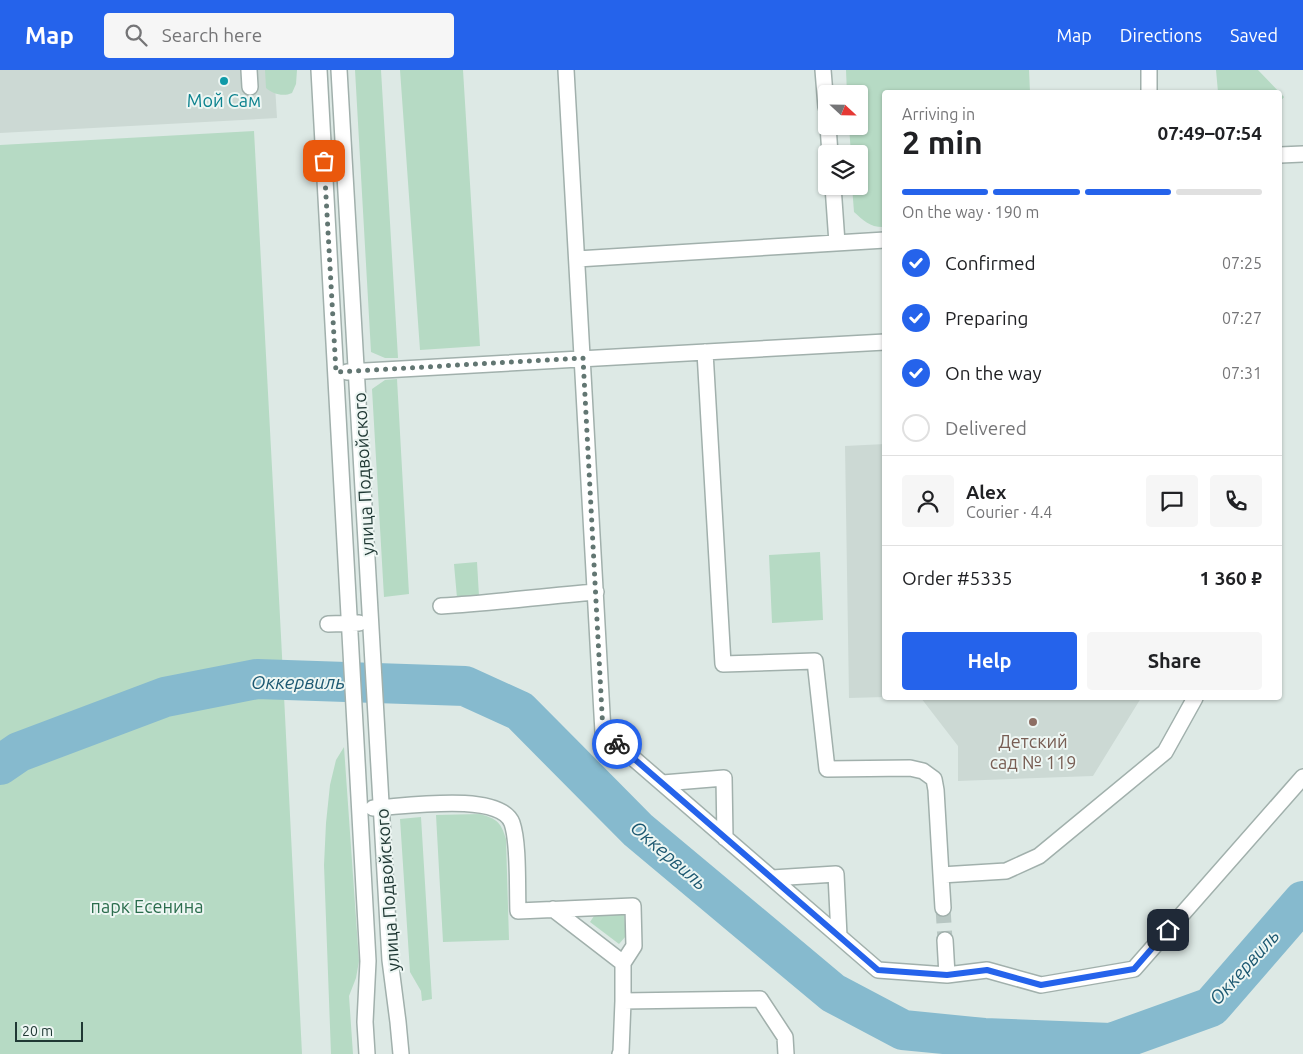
<!DOCTYPE html>
<html lang="en">
<head>
<meta charset="utf-8">
<style>
  body { margin:0; font-family:Ubuntu,sans-serif; background:#f6f6f6; color:#202124; height:100vh; display:flex; flex-direction:column; font-size:19px; white-space:nowrap }
  * { box-sizing:border-box; margin:0 }
  p { font-size:16px; color:#757577 }
  .icon { flex:none; width:28px; height:28px; fill:none; stroke:currentColor; stroke-width:2; stroke-linecap:round; stroke-linejoin:round }
  .map { position:relative; flex:1; overflow:hidden }
  .drawer { position:absolute; left:882px; top:20px; width:400px; height:610px; display:flex; flex-direction:column; background:#fff; border-radius:5px; box-shadow:0 1px 4px #0004 }
  .drawer>* { flex:none }
  .needle { width:32px; rotate:112deg }
  .buttons { position:absolute; left:818px; top:15px; display:grid; gap:10px }
  .buttons a { display:grid; place-items:center; width:50px; height:50px; border-radius:5px; background:#fff; box-shadow:0 1px 4px #0004; font-size:25px }
  .scale { position:absolute; left:15px; bottom:12px; width:68px; box-sizing:border-box; padding-left:5px; border:2px solid #203834; border-top:0; font-size:14px; line-height:18px; white-space:nowrap; color:#203834; -webkit-text-stroke:4px #edf6f3; paint-order:stroke }
  .pin { position:absolute; display:grid; place-items:center; width:42px; height:42px; color:#fff; margin:-21px; border-radius:10px; box-shadow:0 2px 8px #0006 }
  .courier { position:absolute; display:grid; place-items:center; width:50px; height:50px; margin:-25px; border:4px solid #2563eb; border-radius:50%; background:#fff; color:#222; box-shadow:0 1px 6px #0007 }
  .summary em { font-style:normal; font-weight:600 }
  .summary div { display:flex; flex-direction:column-reverse }
  .summary { display:flex; align-items:center; justify-content:space-between; height:85px; padding:0 20px }
  h1 { font-size:32px; font-weight:600; line-height:38px }
  .bar { display:grid; grid-template-columns:repeat(4,1fr); gap:8px 5px; align-content:center; height:60px; padding:0 20px }
  .bar i { height:6px; border-radius:4px; background:#e0e0e0 }
  .bar .on { background:#2563eb }
  .bar p { grid-column:span 4 }
  .line { display:flex; align-items:center; gap:12px; padding:0 20px; border-top:1px solid #e0e0e0 }
  .line div { flex:1 }
  .round { display:grid; place-items:center; flex:none; width:52px; height:52px; border-radius:5px; background:#f6f6f6 }
  ol { padding:0 20px; list-style:none }
  li { display:flex; align-items:center; gap:15px; height:55px }
  li p { margin-inline-start:auto }
  li .icon { padding:5px; border-radius:50%; background:#2563eb; color:#fff; stroke-width:4 }
  li:last-child { color:#757577 }
  li i { width:28px; height:28px; border:2px solid #e0e0e0; border-radius:50% }
  .action { display:flex; gap:10px; margin-top:auto; padding:10px 20px }
  .action a { flex:1; height:58px; border-radius:5px; background:#2563eb; color:#fff; font-size:20px; font-weight:600; line-height:58px; text-align:center }
  .action a+a { background:#f6f6f6; color:#202124 }
  header { display:flex; align-items:center; gap:30px; box-sizing:border-box; height:70px; padding:0 25px; background:#2563eb; color:#fff }
  header strong { font-size:24px }
  nav { display:flex; gap:28px; margin-inline-start:auto; font-size:18px }
  .search { width:350px; height:45px; background:#f6f6f6; display:flex; align-items:center; gap:12px; box-sizing:border-box; padding:0 18px; border-radius:5px; color:#757577; font-size:19px }
  .map>svg:first-child { display:block }
  .built { fill:#ccd9d4 }
  .green { fill:#b6dac4 }
  .lines { fill:none; stroke-linecap:round; stroke-linejoin:round }
  .river { stroke:#86bace; stroke-width:40 }
  .minor-tunnel { stroke:#b7c6c2; stroke-width:15; stroke-dasharray:15 8; stroke-linecap:butt }
  .minor-casing { stroke:#a1b0ac; stroke-width:18 }
  .minor { stroke:#fff; stroke-width:15 }
  .done { stroke:#627672; stroke-width:5; stroke-dasharray:0 9 }
  .route { stroke:#2563eb; stroke-width:6 }
  .culture-dot { fill:#0f9aa8; stroke:#edf6f3; stroke-width:2 }
  .education-dot { fill:#8d6e63; stroke:#edf6f3; stroke-width:2 }
  .labels { text-anchor:middle; dominant-baseline:central; stroke-width:4; stroke-linejoin:round; paint-order:stroke }
  .culture-label { font-size:18px; fill:#0d838f; stroke:#edf6f3 }
  .street-label { font-size:18px; fill:#203834; stroke:#edf6f3 }
  .education-label { font-size:18px; fill:#785e54; stroke:#edf6f3 }
  .park-label { font-size:18px; fill:#2b6d4d; stroke:#edf6f3 }
  .water-label { font-size:19px; font-style:italic; fill:#1c5871; stroke:#edf6f3 }
</style>
</head>
<body>
<header>
<strong>Map</strong>
<div class="search"><svg class="icon" aria-label="search" viewBox="0 0 24 24"><circle cx="10" cy="10" r="6"/><path d="M15 15l6 6"/></svg>Search here</div>
<nav><a>Map</a><a>Directions</a><a>Saved</a></nav>
</header>
<div class="map">
<svg width="1303" height="984" viewBox="0 0 1303 984">
  <rect width="100%" height="100%" fill="#dde9e5"/>
  <path class="built" d="M 0,0 L 274,0 L 277,48 L 0,63 Z
    M 885,374 L 885,627 L 849,628 L 845,376 Z
    M 921,628 L 1141,628 L 1093,706 L 958,711 L 958,676 Z"/>
  <path class="green" d="M 265,0 L 297,0 L 296,14 L 292,23 C 283,27 273,24 266,18 Z
    M 355,0 L 381,0 L 398,288 L 385,288 L 371,282 Z
    M 400,0 L 463,0 L 480,276 L 420,280 Z
    M 846,0 L 1029,0 L 1030,22 L 885,22 L 885,157 C 871,158 864,151 854,142 L 852,116 L 859,116 L 859,84 L 851,84 L 849,56 L 859,56 L 859,24 L 847,24 Z
    M 1216,0 L 1258,0 L 1284,27 L 1280,32 L 1280,22 L 1218,22 Z
    M 254,61 L 281,566 L 302,984 L 0,984 L 0,75 Z
    M 397,309 L 409,524 L 384,527 L 372,319 L 385,310 Z
    M 820,482 L 823,550 L 772,553 L 769,485 Z
    M 477,492 L 479,526 L 457,528 L 454,494 Z
    M 344,677 L 359,891 L 356,908 L 349,926 L 353,984 L 331,984 L 324,795 L 326,753 L 330,715 L 336,690 Z
    M 480,744 C 497,749 501,752 506,769 L 509,870 L 443,872 L 436,745 Z
    M 421,747 L 432,929 L 422,931 L 421,921 L 410,902 L 400,749 Z
    M 596,843 L 624,843 L 626,866 L 619,874 L 590,852 Z"/>
  <g class="lines">
    <path class="river" d="M 0,695 L 19,682 L 165,627 L 257,609 L 465,616 L 520,641 L 638,760 L 833,923 L 903,960 L 984,968 L 1111,973 L 1211,937 L 1303,831"/>
    <path class="minor-tunnel" d="M 943,838 L 945,870"/>
    <defs>
      <path id="minor" d="M 249,0 L 250,17
        M 319,0 L 368,891 L 365,952 L 367,984
        M 339,0 L 390,890 L 398,952 L 401,984
        M 566,0 L 603,662 L 878,900 L 947,905 L 987,900 L 1041,915 L 1134,899 L 1303,707
        M 823,0 L 826,37
        M 1149,0 L 1149,22
        M 828,56 L 830,84
        M 1280,85 L 1303,84
        M 833,116 L 837,173
        M 577,189 L 885,170
        M 705,282 L 723,594 L 815,591 L 827,699 L 910,698 L 923,701 L 934,709 L 936,720 L 941,805 L 1006,801 L 1039,786 L 1165,682 L 1195,628
        M 347,302 L 885,272
        M 441,536 C 493,533 544,526 596,522
        M 328,554 L 359,553
        M 663,713 L 724,708 L 725,768
        M 373,738 C 402,737 500,721 512,753 C 519,773 517,818 518,841 L 633,836 L 634,876 L 623,893 L 623,931
        M 941,805 L 943,838
        M 772,808 L 836,804 L 839,866
        M 553,839 L 623,893
        M 945,870 L 947,905
        M 620,984 L 621,982 L 623,931 L 760,929 L 785,967 L 786,984"/>
    </defs>
    <use href="#minor" class="minor-casing"/>
    <use href="#minor" class="minor"/>
  </g>
  <g class="lines">
    <path class="done" d="M 324,91 L 336,302 L 583,288 L 603,662 L 617,674"/>
    <path class="route" d="M 617,674 L 878,900 L 947,905 L 987,900 L 1041,915 L 1134,899 L 1168,860"/>
  </g>
  <circle class="culture-dot" cx="224" cy="11" r="5"/>
  <circle class="education-dot" cx="1033" cy="652" r="5"/>
  <g class="labels">
    <g class="culture-label">
      <text x="224" y="30">Мой Сам</text>
    </g>
    <g class="street-label">
      <text transform="translate(363 404) rotate(-93)">улица Подвойского</text>
      <text transform="translate(387 820) rotate(-94)">улица Подвойского</text>
    </g>
    <g class="education-label">
      <text x="1033" y="671">Детский<tspan x="1033" dy="21">сад № 119</tspan></text>
    </g>
    <g class="park-label">
      <text x="147" y="836">парк Есенина</text>
    </g>
    <g class="water-label">
      <text x="298" y="612">Оккервиль</text>
      <text transform="translate(669 785) rotate(41)">Оккервиль</text>
      <text transform="translate(1244 897) rotate(-48)">Оккервиль</text>
    </g>
  </g>
</svg>
<div class="buttons">
<a><svg class="needle" viewBox="-14 -14 28 28"><path d="M0-13l5 13h-10z" fill="#e53935"/><path d="M0 13l5-13h-10z" fill="#757577"/></svg></a>
<a><svg class="icon" aria-label="layers" viewBox="0 0 24 24"><path d="M12 4l9 5-9 5-9-5zM3 14l9 5 9-5"/></svg></a>
</div>
<div class="scale">20 m</div>
<div class="pin" style="left:324px;top:91px;background:#ea580c"><svg class="icon" aria-label="bag" viewBox="0 0 24 24"><path d="M5 8h14l-1 12H6zM9 8a3 3 0 0 1 6 0"/></svg></div>
<div class="pin" style="left:1168px;top:860px;background:#1f2937"><svg class="icon" aria-label="home" viewBox="0 0 24 24"><path d="M3 11l9-7 9 7M6 9v11h12V9"/></svg></div>
<div class="courier" style="left:617px;top:674px"><svg class="icon" aria-label="bike" viewBox="0 0 24 24"><circle cx="6" cy="16" r="4"/><circle cx="18" cy="16" r="4"/><path d="M6 16l4-8h5l3 8M10 8l3 8H6M13 5h3"/></svg></div>
<section class="drawer">
<div class="summary"><div><h1>2 min</h1><p>Arriving in</p></div><em>07:49–07:54</em></div>
<div class="bar"><i class="on"></i><i class="on"></i><i class="on"></i><i></i><p>On the way · 190 m</p></div>
<ol>
<li><svg class="icon" aria-label="check" viewBox="0 0 24 24"><path d="M5 12l5 5 9-10"/></svg>Confirmed<p>07:25</p></li>
<li><svg class="icon" aria-label="check" viewBox="0 0 24 24"><path d="M5 12l5 5 9-10"/></svg>Preparing<p>07:27</p></li>
<li><svg class="icon" aria-label="check" viewBox="0 0 24 24"><path d="M5 12l5 5 9-10"/></svg>On the way<p>07:31</p></li>
<li><i></i>Delivered</li>
</ol>
<div class="line" style="height:90px"><a class="round"><svg class="icon" aria-label="person" viewBox="0 0 24 24"><circle cx="12" cy="8" r="4"/><path d="M4 21q1-7 8-7t8 7"/></svg></a><div><b>Alex</b><p>Courier · 4.4</p></div><a class="round"><svg class="icon" aria-label="chat" viewBox="0 0 24 24"><path d="M4 5h16v11H9l-5 4z"/></svg></a><a class="round"><svg class="icon" aria-label="phone" viewBox="0 0 24 24"><path d="M5 4h4l2 5-3 2q2 4 5 5l2-3 5 2v4C11 20 4 13 5 4z"/></svg></a></div>
<div class="line" style="height:65px"><div>Order #5335</div><b>1 360 ₽</b></div>
<div class="action"><a>Help</a><a>Share</a></div>
</section>
</div>
</body>
</html>
